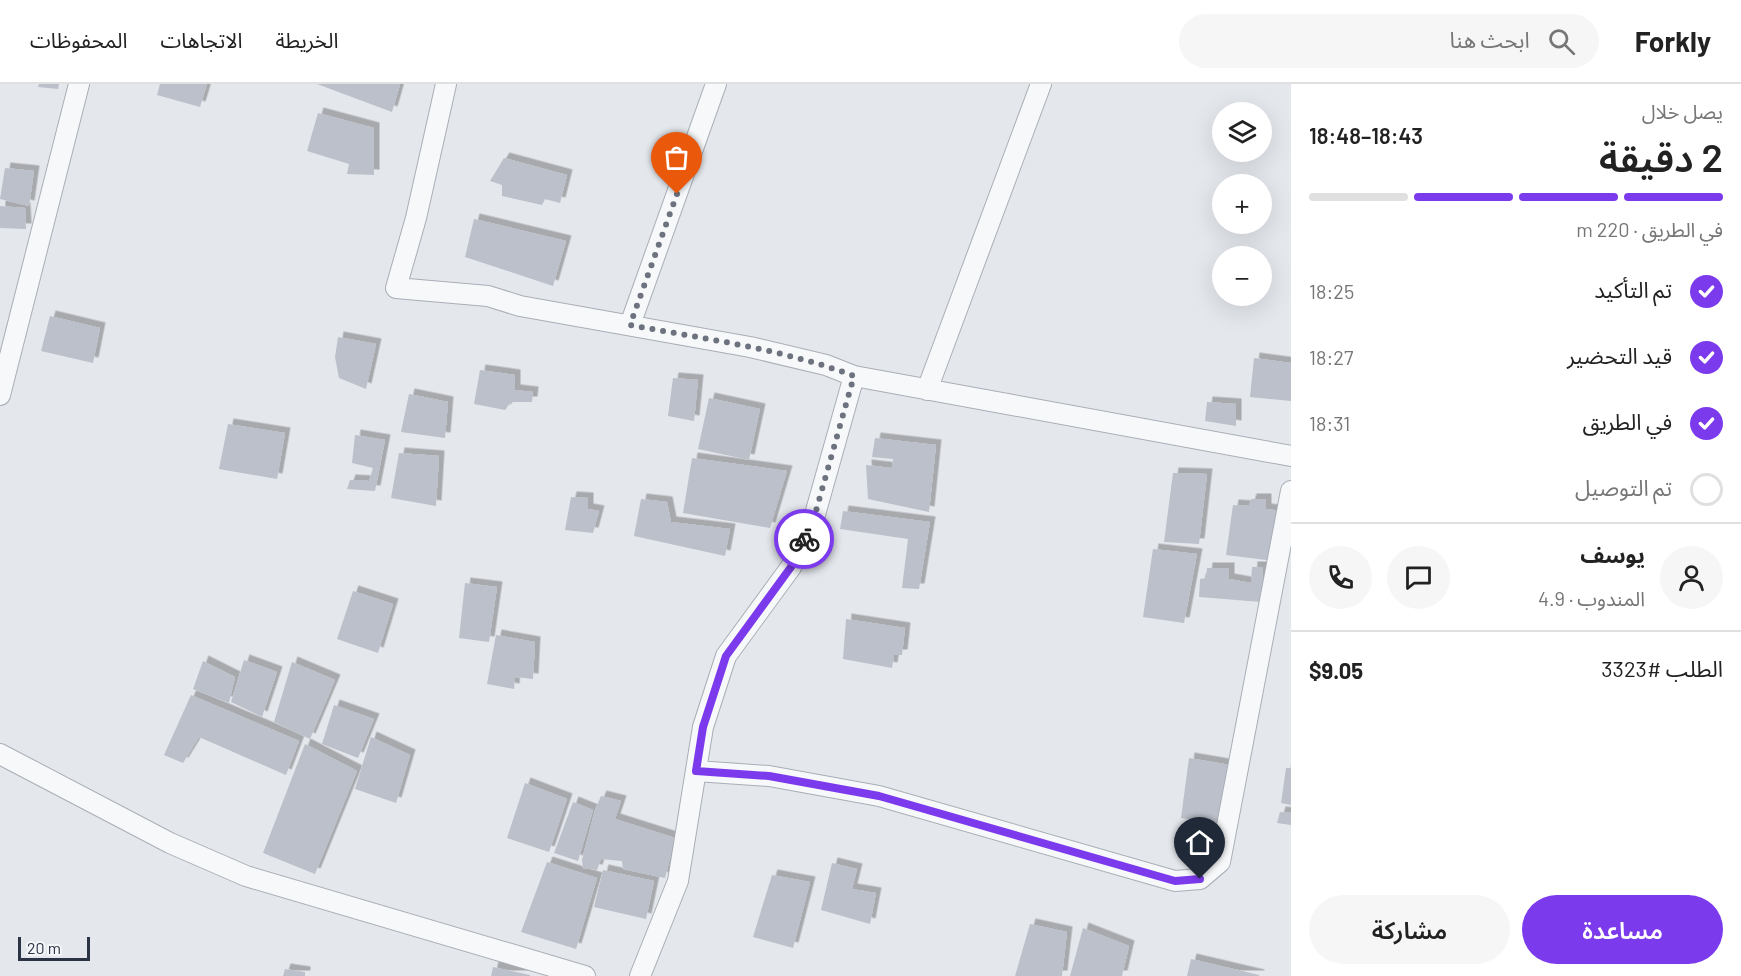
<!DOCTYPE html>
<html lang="ar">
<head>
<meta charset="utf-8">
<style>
  body { margin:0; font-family:Barlow,"Noto Sans Arabic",sans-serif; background:#f6f6f6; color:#222; direction:rtl; height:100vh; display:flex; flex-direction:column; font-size:22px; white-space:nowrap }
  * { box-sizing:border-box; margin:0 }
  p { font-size:20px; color:#767676 }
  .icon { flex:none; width:33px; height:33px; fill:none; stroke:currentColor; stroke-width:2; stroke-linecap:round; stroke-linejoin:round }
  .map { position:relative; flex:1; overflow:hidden; direction:ltr }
  .details { display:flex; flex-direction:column; background:#fff; width:450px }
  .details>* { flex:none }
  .buttons { position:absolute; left:1212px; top:18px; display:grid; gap:12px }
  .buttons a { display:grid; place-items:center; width:60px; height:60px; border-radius:50%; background:#fff; box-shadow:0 6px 24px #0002; font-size:30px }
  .scale { position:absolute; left:18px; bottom:15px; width:72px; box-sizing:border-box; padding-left:6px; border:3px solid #2b3445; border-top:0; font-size:16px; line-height:21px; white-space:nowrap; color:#2b3445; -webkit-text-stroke:4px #f4f6f9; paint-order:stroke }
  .pin { position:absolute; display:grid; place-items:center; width:51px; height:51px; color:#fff; margin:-62px -26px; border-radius:50% 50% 50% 0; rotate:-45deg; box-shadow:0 0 6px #0007 }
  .pin .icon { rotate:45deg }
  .courier { position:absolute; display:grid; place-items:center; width:60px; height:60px; margin:-30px; border:4px solid #7c3aed; border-radius:50%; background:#fff; color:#222; box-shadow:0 2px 8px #0007 }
  .headline em { font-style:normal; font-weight:600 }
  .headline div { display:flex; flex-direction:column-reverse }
  .headline { display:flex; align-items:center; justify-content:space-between; height:102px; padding:0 18px }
  h1 { font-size:39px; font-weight:600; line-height:45px }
  .bar { display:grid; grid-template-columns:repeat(4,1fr); gap:9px 6px; align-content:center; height:72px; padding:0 18px }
  .bar i { height:8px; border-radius:4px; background:#e0e0e0 }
  .bar .active { background:#7c3aed }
  .bar p { grid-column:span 4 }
  .line { display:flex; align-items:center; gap:15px; padding:0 18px; border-top:2px solid #e0e0e0 }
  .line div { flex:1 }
  .round { display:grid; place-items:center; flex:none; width:63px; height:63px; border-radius:32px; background:#f6f6f6 }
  ol { padding:0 18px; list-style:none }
  li { display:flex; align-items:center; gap:18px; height:66px }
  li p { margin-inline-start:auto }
  li .icon { padding:6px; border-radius:50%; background:#7c3aed; color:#fff; stroke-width:4 }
  li:last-child { color:#767676 }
  li i { width:33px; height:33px; border:3px solid #e0e0e0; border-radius:50% }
  .primary-button { display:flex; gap:12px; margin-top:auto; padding:12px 18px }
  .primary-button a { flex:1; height:69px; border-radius:36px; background:#7c3aed; color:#fff; font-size:24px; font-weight:600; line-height:69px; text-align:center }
  .primary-button a+a { background:#f6f6f6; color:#222 }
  header { display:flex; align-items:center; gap:36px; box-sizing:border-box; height:84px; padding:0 30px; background:#fff; border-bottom:2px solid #e0e0e0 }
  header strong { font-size:28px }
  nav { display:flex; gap:33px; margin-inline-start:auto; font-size:21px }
  .search { width:420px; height:54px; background:#f6f6f6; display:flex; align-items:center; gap:15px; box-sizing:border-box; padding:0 21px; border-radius:33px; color:#767676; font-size:22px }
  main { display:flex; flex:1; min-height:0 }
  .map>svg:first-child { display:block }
  .building { fill:#bbc0ca; filter:url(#shadow) }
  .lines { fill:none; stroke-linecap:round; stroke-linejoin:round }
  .minor-casing { stroke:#a9aeb7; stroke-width:22 }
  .minor { stroke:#f7f8fa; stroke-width:20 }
  .done { stroke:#6c737f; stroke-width:6; stroke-dasharray:0 10.8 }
  .route { stroke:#7c3aed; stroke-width:8 }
</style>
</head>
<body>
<header>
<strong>Forkly</strong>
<div class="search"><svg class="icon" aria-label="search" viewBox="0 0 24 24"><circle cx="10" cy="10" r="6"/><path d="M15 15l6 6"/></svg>ابحث هنا</div>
<nav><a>الخريطة</a><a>الاتجاهات</a><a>المحفوظات</a></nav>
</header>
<main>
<section class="details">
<div class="headline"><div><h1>2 دقيقة</h1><p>يصل خلال</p></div><em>18:43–18:48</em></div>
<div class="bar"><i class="active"></i><i class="active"></i><i class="active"></i><i></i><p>في الطريق · 220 m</p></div>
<ol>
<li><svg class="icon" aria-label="check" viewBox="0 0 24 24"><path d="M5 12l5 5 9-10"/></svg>تم التأكيد<p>18:25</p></li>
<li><svg class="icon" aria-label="check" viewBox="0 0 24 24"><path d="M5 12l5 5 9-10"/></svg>قيد التحضير<p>18:27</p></li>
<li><svg class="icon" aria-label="check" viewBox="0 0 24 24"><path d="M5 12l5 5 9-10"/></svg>في الطريق<p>18:31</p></li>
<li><i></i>تم التوصيل</li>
</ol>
<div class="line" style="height:108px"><a class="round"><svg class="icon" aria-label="person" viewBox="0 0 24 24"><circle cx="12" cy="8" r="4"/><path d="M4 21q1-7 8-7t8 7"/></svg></a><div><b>يوسف</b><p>المندوب · 4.9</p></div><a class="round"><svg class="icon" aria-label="chat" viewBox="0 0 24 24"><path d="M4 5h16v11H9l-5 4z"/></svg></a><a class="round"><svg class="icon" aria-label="phone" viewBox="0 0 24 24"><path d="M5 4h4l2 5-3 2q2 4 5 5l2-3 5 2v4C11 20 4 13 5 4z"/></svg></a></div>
<div class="line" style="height:78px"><div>الطلب #3323</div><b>$9.05</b></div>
<div class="primary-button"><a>مساعدة</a><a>مشاركة</a></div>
</section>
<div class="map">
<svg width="1291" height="892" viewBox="0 0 1291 892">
  <defs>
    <filter id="shadow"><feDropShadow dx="5.5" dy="-5.5" stdDeviation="0" flood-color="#0004"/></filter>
  </defs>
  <rect width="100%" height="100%" fill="#e4e7ec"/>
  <path class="building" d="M 39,0 L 59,0 L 58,5 L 38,3 Z
    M 160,0 L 207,0 L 200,23 L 157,11 Z
    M 317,0 L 400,0 L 392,28 Z
    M 318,29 L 374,44 L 374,91 L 347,90 L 349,80 L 307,67 Z
    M 504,74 L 567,91 L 560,119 L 545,115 L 542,121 L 502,112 L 502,101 L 490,97 Z
    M 5,84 L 34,87 L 29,122 L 0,115 Z
    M 0,122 L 25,124 L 26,145 L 0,144 Z
    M 474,135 L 566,157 L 553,202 L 465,173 Z
    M 50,232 L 100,244 L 93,279 L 41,267 Z
    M 338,253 L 376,260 L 366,305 L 339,294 L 335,273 Z
    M 1254,274 L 1291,279 L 1291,317 L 1250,313 Z
    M 480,286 L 515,291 L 515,306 L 533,308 L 532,318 L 511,318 L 505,326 L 474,320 Z
    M 673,294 L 698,296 L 694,337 L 668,332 Z
    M 409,310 L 448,318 L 445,354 L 401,348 Z
    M 709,314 L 760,325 L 749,376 L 698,365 Z
    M 1207,318 L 1236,320 L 1236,342 L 1205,337 Z
    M 228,340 L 285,349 L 277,395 L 219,385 Z
    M 355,351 L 385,356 L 375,407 L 347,405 L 350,396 L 369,397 L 373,384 L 352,379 Z
    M 875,354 L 936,361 L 929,428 L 868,415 L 866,381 L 892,384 L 893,375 L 872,373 Z
    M 399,369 L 439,372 L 436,422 L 391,414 Z
    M 692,374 L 787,387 L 770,444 L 683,429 Z
    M 1173,389 L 1207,390 L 1199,460 L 1164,458 Z
    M 571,413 L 588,414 L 588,425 L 599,427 L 593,449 L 565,446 Z
    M 641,415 L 667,418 L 671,438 L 730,445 L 725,472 L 634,452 Z
    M 1251,415 L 1266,415 L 1266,425 L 1281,427 L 1274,477 L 1226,471 L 1233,421 L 1249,422 Z
    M 843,427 L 930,438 L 919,505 L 902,504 L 908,455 L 840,445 Z
    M 1153,465 L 1197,470 L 1184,539 L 1143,533 Z
    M 1252,483 L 1263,483 L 1261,518 L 1199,513 L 1200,495 L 1206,494 L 1207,484 L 1229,484 L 1229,495 L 1251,499 Z
    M 465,499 L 497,503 L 489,558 L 459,554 Z
    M 353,507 L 393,520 L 378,569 L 337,555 Z
    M 846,535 L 905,544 L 902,571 L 894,571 L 892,584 L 843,575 Z
    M 496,551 L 535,558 L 533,595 L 515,593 L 514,605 L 487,600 Z
    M 244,576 L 277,588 L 262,633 L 231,618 Z
    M 203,577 L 235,593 L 229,619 L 193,605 Z
    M 292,578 L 335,596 L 310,655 L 274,638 Z
    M 191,611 L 299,657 L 286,691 L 199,653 L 183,679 L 164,671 Z
    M 334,621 L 374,635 L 358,674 L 322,660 Z
    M 371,653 L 410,671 L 396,719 L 355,705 Z
    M 305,660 L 357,687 L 315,790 L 263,769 Z
    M 1189,674 L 1230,681 L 1223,740 L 1181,734 Z
    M 1286,684 L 1291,684 L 1291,721 L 1281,719 Z
    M 525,699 L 567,715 L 549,768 L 507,754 Z
    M 601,712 L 621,717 L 615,735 L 675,754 L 665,794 L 623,785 L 622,777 L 601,775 L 597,786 L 583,784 L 582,776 L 595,726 Z
    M 573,718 L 593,726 L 578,777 L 554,769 Z
    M 1280,728 L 1291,729 L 1291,741 L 1277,739 Z
    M 547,778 L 597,794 L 576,865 L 521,848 Z
    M 832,779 L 857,785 L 852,805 L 876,809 L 870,840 L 821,826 Z
    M 603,786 L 654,797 L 646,835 L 594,823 Z
    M 772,791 L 810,798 L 793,864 L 753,853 Z
    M 1030,840 L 1067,848 L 1062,892 L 1015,892 Z
    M 1083,844 L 1129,862 L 1122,892 L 1070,892 Z
    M 1191,875 L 1259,891 L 1259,892 L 1187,892 Z
    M 493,883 L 530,891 L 530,892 L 491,892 Z
    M 285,885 L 305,888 L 305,892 L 283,892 Z"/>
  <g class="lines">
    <defs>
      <path id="minor" d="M 446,0 L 416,134 L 396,204 L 488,212 L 520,222 L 750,263 L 826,281 L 854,292 L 1291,372
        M 630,241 L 716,0
        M 927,306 L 1041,0
        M 0,311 L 79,0
        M 0,670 L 170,759 L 246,792 L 585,892
        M 696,687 L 769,692 L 879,712 L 1175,797 L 1200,795 L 1220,778 L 1291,407
        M 640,892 L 678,797 L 703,643 L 726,572 L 791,483 L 814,434 L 854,292"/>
    </defs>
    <use href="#minor" class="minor-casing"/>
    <use href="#minor" class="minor"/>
  </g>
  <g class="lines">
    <path class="done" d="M 677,110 L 630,241 C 705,255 783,265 854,292 L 814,434 L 804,455"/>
    <path class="route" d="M 804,455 L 791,483 L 726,572 L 703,643 L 696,687 L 769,692 L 879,712 L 1175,797 L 1200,795"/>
  </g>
</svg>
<div class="buttons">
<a><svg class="icon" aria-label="layers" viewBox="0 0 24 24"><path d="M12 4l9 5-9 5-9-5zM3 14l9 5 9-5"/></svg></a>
<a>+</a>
<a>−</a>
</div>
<div class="scale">20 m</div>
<div class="pin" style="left:677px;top:110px;background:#ea580c"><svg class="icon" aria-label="bag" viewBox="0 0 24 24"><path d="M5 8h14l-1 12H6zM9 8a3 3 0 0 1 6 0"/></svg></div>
<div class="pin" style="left:1200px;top:795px;background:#1f2937"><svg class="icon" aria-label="home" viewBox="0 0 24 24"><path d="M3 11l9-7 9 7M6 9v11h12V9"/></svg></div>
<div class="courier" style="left:804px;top:455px"><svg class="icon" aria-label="bike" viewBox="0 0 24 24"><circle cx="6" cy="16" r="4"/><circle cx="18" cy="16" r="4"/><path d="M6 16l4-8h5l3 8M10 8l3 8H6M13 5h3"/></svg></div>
</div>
</main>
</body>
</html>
